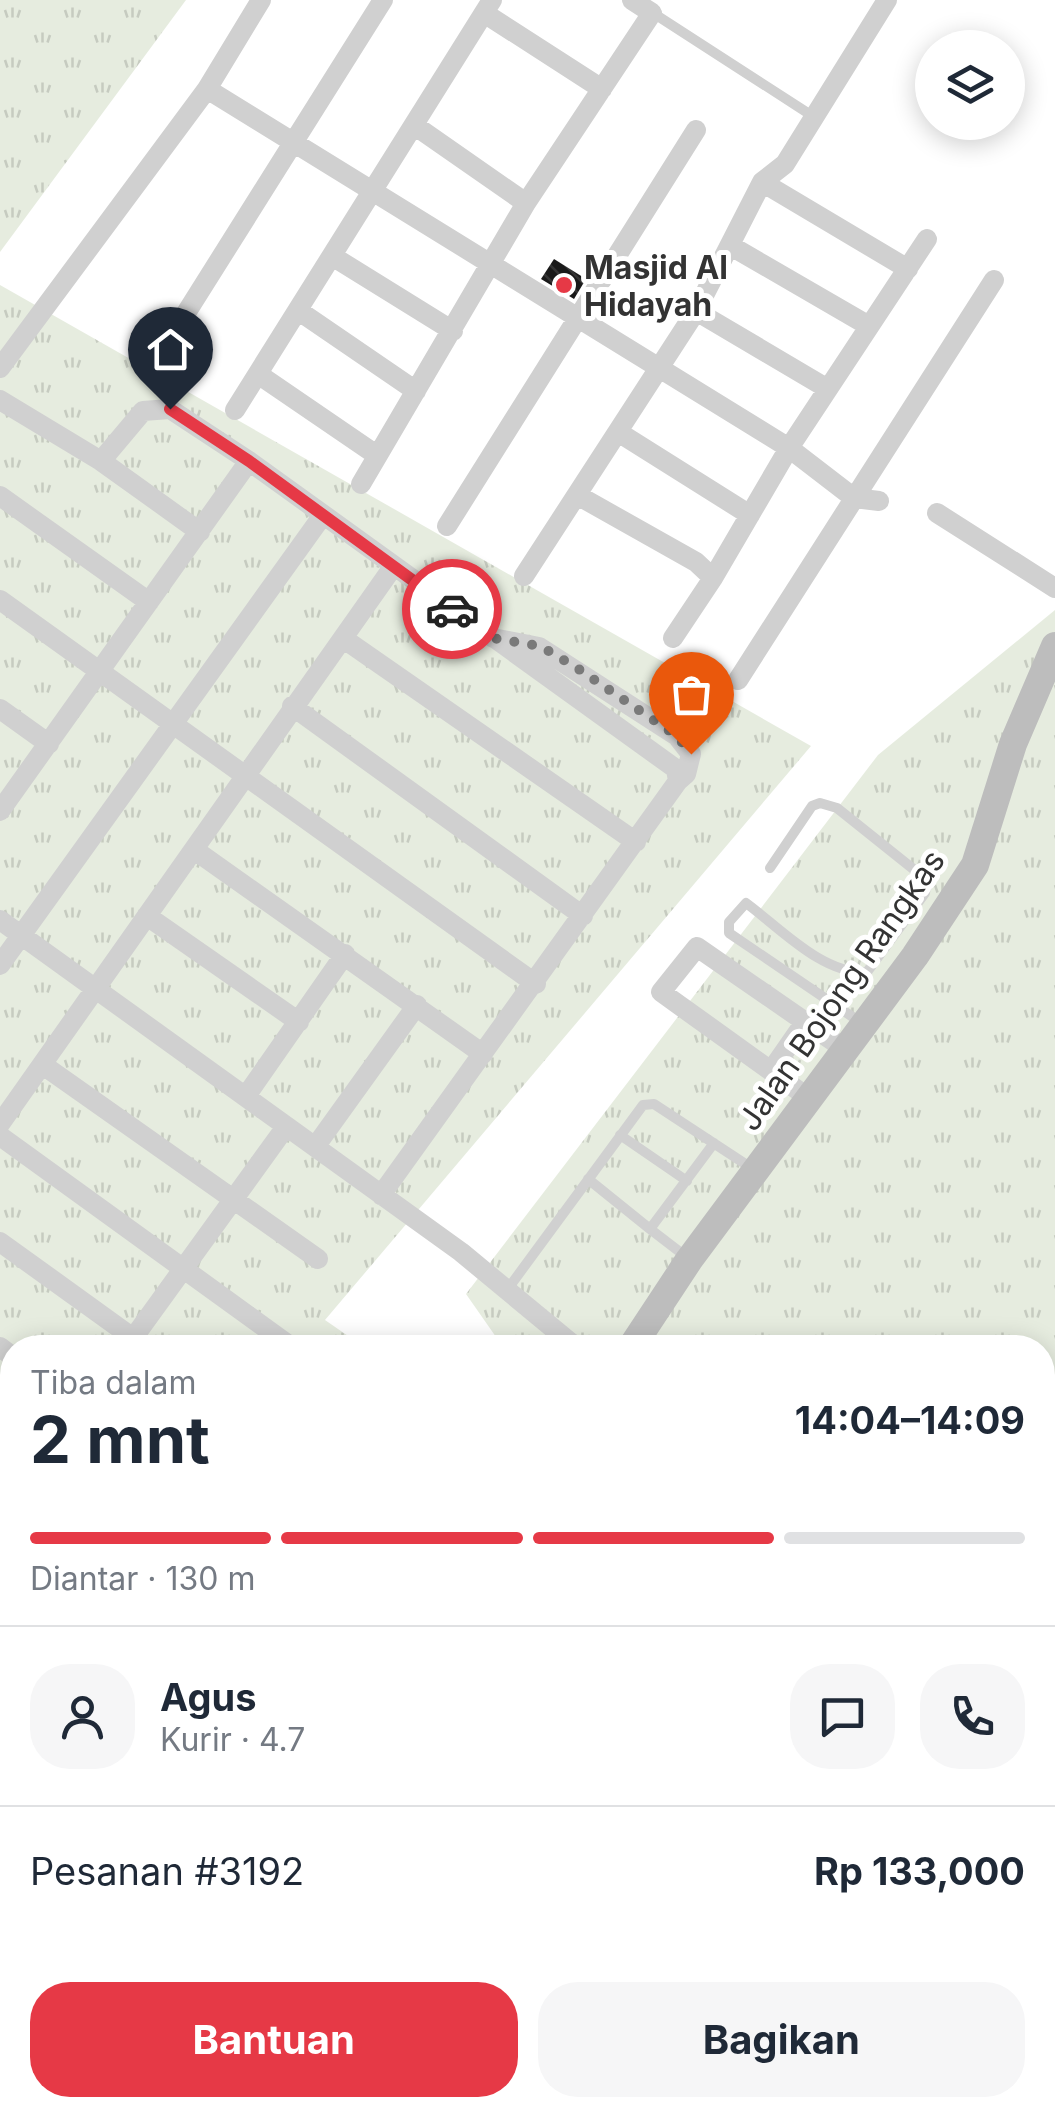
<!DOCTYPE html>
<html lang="id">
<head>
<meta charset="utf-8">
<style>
  body { margin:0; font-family:Inter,sans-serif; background:#f6f6f7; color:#1f2937; height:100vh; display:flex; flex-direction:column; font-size:38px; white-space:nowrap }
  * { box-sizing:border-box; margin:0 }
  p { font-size:32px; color:#747a83 }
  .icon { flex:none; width:55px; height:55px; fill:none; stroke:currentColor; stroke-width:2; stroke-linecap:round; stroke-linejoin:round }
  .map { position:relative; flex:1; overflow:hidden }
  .drawer { position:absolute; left:0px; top:1335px; width:1055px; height:782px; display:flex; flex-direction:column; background:#fff; border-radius:40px 40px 0 0; box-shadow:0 5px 25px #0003 }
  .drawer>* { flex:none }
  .buttons { position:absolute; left:915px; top:30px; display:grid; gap:20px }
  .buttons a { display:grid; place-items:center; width:110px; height:110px; border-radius:50%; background:#fff; box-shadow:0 5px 25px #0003; font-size:50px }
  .pin { position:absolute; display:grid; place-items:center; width:85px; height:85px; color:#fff; margin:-102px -42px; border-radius:50% 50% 50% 0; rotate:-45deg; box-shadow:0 0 10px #0007 }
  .pin .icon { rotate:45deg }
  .courier { position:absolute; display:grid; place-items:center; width:100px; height:100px; margin:-50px; border:8px solid #e63946; border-radius:50%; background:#fff; color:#222; box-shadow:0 2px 12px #0007 }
  .overview em { font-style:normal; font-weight:700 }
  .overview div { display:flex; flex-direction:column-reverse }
  .overview { display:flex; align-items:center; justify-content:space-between; height:170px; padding:0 30px }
  h1 { font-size:65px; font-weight:700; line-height:75px }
  .bar { display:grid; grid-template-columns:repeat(4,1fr); gap:15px 10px; align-content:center; height:120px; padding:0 30px }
  .bar i { height:12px; border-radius:8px; background:#e0e1e3 }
  .bar .current { background:#e63946 }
  .bar p { grid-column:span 4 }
  .line { display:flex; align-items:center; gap:25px; padding:0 30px; border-top:2px solid #e0e1e3 }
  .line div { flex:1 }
  .round { display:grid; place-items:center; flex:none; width:105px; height:105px; border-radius:40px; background:#f6f6f7 }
  .cta { display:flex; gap:20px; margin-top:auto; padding:20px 30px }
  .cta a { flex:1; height:115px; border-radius:40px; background:#e63946; color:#fff; font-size:40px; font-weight:700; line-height:115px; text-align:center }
  .cta a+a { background:#f6f6f7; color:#1f2937 }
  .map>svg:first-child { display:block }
  .grass { fill:url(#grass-tufts) }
  .building { fill:url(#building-back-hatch) }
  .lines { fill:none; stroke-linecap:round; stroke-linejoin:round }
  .lane { stroke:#d0d0d0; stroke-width:10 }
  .street { stroke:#d0d0d0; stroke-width:20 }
  .secondary { stroke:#bdbdbd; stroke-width:28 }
  .done { stroke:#7a7a7a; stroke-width:10; stroke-dasharray:0 18 }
  .route { stroke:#e63946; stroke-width:12 }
  .poi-dot { fill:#e63946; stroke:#fff; stroke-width:4 }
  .labels { text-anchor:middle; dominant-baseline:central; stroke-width:10; stroke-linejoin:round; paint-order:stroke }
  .poi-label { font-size:32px; font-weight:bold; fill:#333; stroke:#fff; text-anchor:start }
  .street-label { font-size:32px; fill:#333; stroke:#fff }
</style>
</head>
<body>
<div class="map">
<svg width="1055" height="2116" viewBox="0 0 1055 2116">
  <defs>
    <pattern id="grass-tufts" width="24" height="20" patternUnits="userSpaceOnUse" patternTransform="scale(2.5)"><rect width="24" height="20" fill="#e6ecdf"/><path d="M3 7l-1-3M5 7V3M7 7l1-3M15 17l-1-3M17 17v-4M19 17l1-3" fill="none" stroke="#c6cbc0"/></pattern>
    <pattern id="building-back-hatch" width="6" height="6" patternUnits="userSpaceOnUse" patternTransform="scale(2.5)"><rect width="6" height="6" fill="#1a1a1a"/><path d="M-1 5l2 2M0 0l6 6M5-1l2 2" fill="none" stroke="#333"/></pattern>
  </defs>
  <rect width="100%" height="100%" fill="#fff"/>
  <path class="grass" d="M 0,0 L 186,0 L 0,252 Z
    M 0,285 L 811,746 L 325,1320 L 364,1347 L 12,1348 L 12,1780 L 0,1791 Z
    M 1055,610 L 1055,2116 L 385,2116 L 394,2105 L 1042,2105 L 1042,1348 L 503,1347 L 466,1294 L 878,755 Z"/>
  <path class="building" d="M 554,259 L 586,279 L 574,299 L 541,279 Z"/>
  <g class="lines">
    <path class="lane" d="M 653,13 L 814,117
      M 770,868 L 812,806 L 820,803 L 837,808 L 927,880 L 925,893 L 867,972 C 823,975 780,928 746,903 L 729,922 L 729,933 L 863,1024
      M 620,1135 L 687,1181
      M 588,1179 L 650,1229 L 714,1143
      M 650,1229 L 689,1259
      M 507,1290 L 643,1105 L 654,1104 L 753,1169"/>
    <path class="street" d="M 484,13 L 602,89
      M 207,89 L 789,448 L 854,498 L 879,501
      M 414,125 L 526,203
      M 762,182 L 908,269
      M 731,246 L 869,326
      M 332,256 L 453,331
      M 299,311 L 416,391
      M 696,311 L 828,389
      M 154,364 L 383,0
      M 0,368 L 207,89 L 261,0
      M 258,374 L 375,454
      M 0,400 L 101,461 L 200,532
      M 235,410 L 492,0
      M 618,432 L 750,515
      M 101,461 L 143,411 L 170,409 L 249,461 L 676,769 L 678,781 L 381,1195
      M 361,484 L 526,203 L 652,13 L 632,0
      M 577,495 L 696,562 L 713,578 L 789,448 L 927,239
      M 0,496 L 149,602
      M 937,513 L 1055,588
      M 447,526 L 696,130
      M 524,576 L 696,311 L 762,182 L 785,164 L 887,0
      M 0,600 L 536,984
      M 493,638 L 539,647 L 677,736 L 691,754 L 686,774 L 678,781
      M 673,638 L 713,578
      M 344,639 L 636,842
      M 738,680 L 994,280
      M 292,706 L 583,916
      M 0,709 L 49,744
      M 0,811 L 249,461
      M 196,851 L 483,1054
      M 147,916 L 299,1022
      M 0,920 L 461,1252 L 577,1348
      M 0,965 L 323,515
      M 43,1065 L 318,1259
      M 771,1071 L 805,1022
      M 246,1096 L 345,954
      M 810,1099 L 661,992 L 697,947 L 846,1050
      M 0,1124 L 393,567
      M 0,1136 L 293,1348
      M 315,1147 L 417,1005
      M 0,1242 L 147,1348
      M 0,1347 L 12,1356
      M 126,1348 L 285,1128
      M 0,1451 L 12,1460
      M 0,1522 L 12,1503
      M 0,1555 L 12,1564
      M 0,1654 L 12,1640
      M 0,1780 L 12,1787
      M 0,2114 L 2,2116"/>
    <path class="secondary" d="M 631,1348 L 689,1260 L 915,956 L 975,865 L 1013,744 L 1055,646
      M 146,2116 L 157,2105"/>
  </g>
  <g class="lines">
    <path class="done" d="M 452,609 L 492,638 L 540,646 L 577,668 L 677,736 L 691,754"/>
    <path class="route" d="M 170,409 L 249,461 L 452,609"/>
  </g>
  <circle class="poi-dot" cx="564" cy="285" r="10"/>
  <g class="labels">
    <g class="poi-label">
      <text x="584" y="267">Masjid Al<tspan x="584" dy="37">Hidayah</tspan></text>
    </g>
    <g class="street-label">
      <text transform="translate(841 990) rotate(-55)">Jalan Bojong Rangkas</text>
    </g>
  </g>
</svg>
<div class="buttons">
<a><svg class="icon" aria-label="layers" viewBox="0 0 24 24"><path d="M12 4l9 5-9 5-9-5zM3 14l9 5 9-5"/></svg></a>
</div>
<div class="pin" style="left:691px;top:754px;background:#ea580c"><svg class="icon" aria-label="bag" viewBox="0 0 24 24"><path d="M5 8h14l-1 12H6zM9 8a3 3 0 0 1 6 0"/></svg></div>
<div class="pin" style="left:170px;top:409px;background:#1f2937"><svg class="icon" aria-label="home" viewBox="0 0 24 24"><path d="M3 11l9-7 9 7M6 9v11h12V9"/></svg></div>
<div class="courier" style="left:452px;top:609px"><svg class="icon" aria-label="car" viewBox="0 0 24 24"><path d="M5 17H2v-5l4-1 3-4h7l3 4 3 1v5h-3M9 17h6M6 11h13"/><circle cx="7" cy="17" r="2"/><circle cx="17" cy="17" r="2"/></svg></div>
<section class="drawer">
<div class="overview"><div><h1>2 mnt</h1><p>Tiba dalam</p></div><em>14:04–14:09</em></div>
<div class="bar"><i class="current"></i><i class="current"></i><i class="current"></i><i></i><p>Diantar · 130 m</p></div>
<div class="line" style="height:180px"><a class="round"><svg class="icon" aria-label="person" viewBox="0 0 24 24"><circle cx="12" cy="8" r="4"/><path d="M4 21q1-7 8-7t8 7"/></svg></a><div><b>Agus</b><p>Kurir · 4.7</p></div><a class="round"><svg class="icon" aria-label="chat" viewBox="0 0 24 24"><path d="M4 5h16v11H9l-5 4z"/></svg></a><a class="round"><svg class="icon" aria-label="phone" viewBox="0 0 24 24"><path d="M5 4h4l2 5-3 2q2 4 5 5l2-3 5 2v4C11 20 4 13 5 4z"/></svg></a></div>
<div class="line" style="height:130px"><div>Pesanan #3192</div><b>Rp 133,000</b></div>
<div class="cta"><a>Bantuan</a><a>Bagikan</a></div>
</section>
</div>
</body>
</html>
